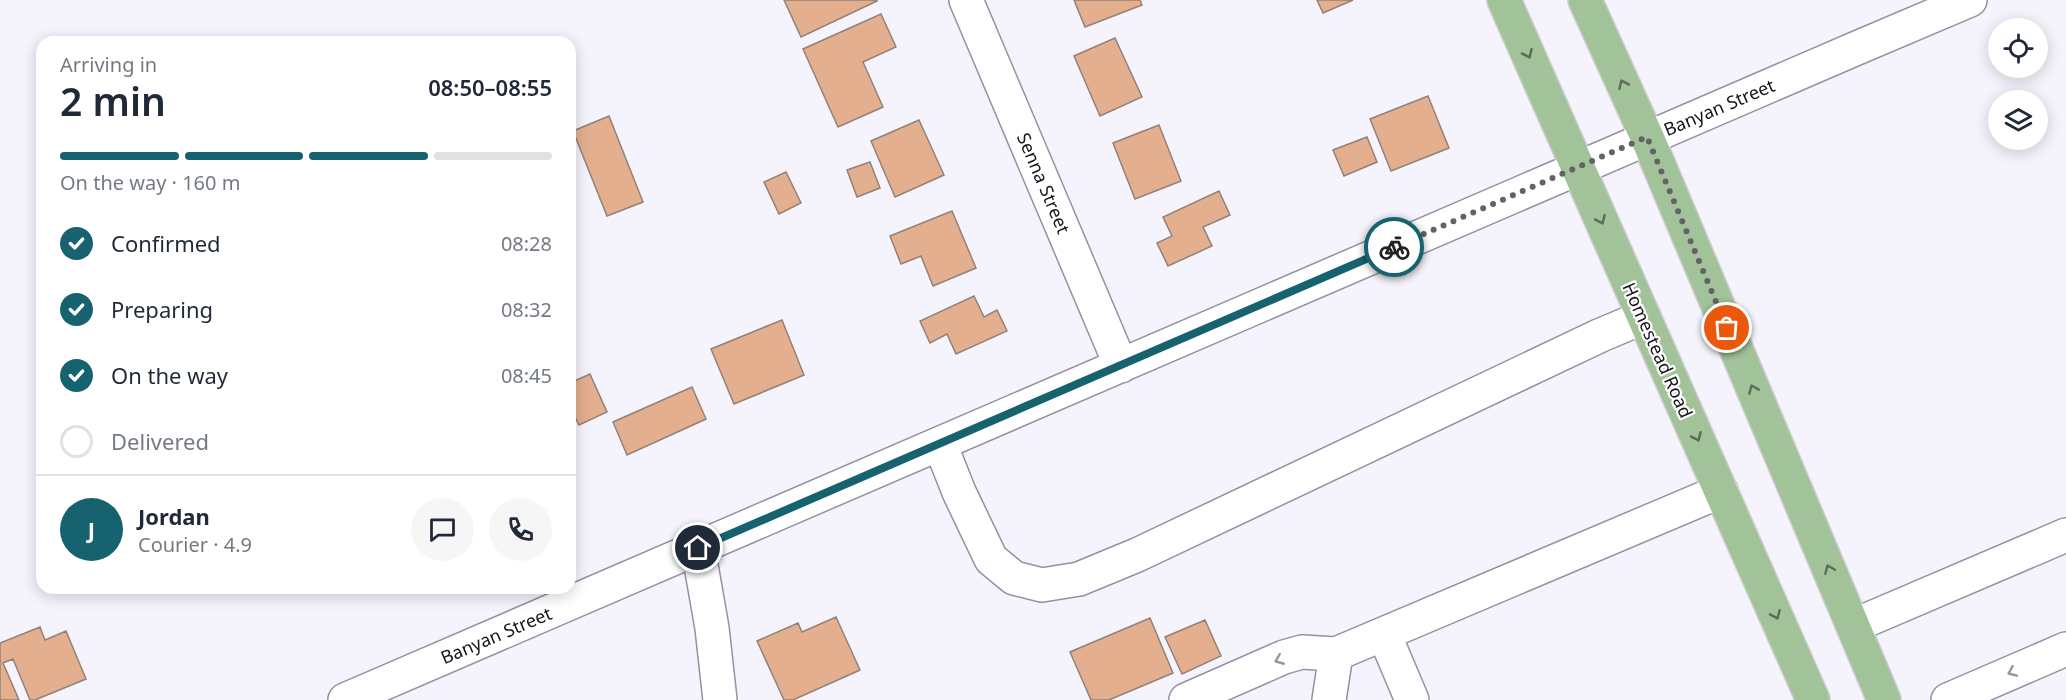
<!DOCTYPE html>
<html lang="en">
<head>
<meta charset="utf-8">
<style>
  body { margin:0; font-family:"Noto Sans",sans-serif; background:#f6f6f7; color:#1f2937; height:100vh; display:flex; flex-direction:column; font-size:22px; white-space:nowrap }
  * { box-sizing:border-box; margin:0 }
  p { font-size:20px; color:#747a83 }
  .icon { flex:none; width:33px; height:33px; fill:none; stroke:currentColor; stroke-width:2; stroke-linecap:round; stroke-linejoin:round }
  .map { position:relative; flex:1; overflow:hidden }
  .drawer { position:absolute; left:36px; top:36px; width:540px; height:558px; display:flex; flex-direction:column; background:#fff; border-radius:18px; box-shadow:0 3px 15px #0003 }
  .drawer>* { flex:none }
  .fabs { position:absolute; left:1988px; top:18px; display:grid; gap:12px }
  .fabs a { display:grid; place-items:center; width:60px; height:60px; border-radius:50%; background:#fff; box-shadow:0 3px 15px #0003; font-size:30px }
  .pin { position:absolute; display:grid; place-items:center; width:51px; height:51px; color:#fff; margin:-26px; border:3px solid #fff; border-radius:50%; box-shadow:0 2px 6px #0007 }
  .courier { position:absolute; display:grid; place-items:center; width:60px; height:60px; margin:-30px; border:4px solid #17626f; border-radius:50%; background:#fff; color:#222; box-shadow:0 2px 8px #0007 }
  .head em { font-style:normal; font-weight:600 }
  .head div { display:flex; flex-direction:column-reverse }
  .head { display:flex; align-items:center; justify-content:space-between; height:102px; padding:0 24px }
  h1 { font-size:39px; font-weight:600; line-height:45px }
  .bar { display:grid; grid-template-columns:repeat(4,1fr); gap:9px 6px; align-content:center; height:72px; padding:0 24px }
  .bar i { height:8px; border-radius:4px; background:#e0e1e3 }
  .bar .active { background:#17626f }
  .bar p { grid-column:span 4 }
  .line { display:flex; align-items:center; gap:15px; padding:0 24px; border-top:2px solid #e0e1e3 }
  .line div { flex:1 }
  .round { display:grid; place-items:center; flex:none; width:63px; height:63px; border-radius:32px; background:#f6f6f7 }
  ol { padding:0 24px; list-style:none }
  li { display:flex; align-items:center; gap:18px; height:66px }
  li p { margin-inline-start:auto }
  li .icon { padding:6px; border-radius:50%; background:#17626f; color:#fff; stroke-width:4 }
  li:last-child { color:#747a83 }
  li i { width:33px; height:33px; border:3px solid #e0e1e3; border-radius:50% }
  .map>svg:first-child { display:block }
  .building { fill:#e3af8f; stroke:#938177; stroke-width:1.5 }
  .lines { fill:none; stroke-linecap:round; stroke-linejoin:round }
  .minor-casing { stroke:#9491a4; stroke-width:36 }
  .major-casing { stroke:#d0d0d1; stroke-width:36 }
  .minor { stroke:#fff; stroke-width:33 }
  .major { stroke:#a2c299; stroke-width:33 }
  .oneway { stroke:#5c6b5a }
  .oneway2 { stroke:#969598 }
  .done { stroke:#636269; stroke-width:6; stroke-dasharray:0 10.8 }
  .route { stroke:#17626f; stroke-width:8 }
  .labels { text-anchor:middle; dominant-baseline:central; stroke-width:4.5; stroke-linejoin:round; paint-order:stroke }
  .street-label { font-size:18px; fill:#15141a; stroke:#fff }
</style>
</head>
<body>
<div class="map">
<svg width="2066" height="700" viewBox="0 0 2066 700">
  <rect width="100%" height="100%" fill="#f5f4fc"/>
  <path class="building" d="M 784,0 L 877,0 L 877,1 L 801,37 Z
    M 1074,0 L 1140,0 L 1142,5 L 1085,27 Z
    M 1317,0 L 1353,0 L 1323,13 Z
    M 881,14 L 896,47 L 863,62 L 883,107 L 838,127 L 803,49 Z
    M 1115,38 L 1142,97 L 1100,116 L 1074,56 Z
    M 1428,96 L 1449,148 L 1391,171 L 1370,119 Z
    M 609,116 L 643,202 L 607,216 L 573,131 Z
    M 919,120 L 944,175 L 895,197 L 871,141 Z
    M 1159,125 L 1181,181 L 1135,199 L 1113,143 Z
    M 1367,137 L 1377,162 L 1344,176 L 1333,150 Z
    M 870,162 L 880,188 L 857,197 L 847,170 Z
    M 786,172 L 801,203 L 779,214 L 764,182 Z
    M 1219,191 L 1230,215 L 1203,227 L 1212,246 L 1168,266 L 1157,243 L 1172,236 L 1163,217 Z
    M 952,211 L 976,268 L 933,286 L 921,256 L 901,264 L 890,236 Z
    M 974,296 L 984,317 L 997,310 L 1007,331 L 956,354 L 947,334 L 930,343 L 920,321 Z
    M 782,320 L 804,375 L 734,404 L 711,349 Z
    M 590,374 L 607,412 L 579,425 L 570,407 L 570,383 Z
    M 692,387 L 706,419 L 627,455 L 613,422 Z
    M 836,617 L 860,670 L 793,700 L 784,700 L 757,641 L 798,623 L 802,632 Z
    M 1150,618 L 1173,673 L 1109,700 L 1091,700 L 1070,652 Z
    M 1205,620 L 1221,656 L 1182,674 L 1165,637 Z
    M 40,627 L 45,640 L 66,631 L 86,679 L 35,700 L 30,700 L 13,659 L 3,663 L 19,700 L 0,700 L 0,643 Z"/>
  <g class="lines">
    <defs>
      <path id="minor" d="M 966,0 L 1121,366
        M 940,444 L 959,492 L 991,559 L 1014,578 L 1042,585 L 1079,579 L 1137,555 L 1601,335 L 1644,317
        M 698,548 L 712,628 L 720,700
        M 1853,626 L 2066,535
        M 1384,634 L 1412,700
        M 345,700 C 887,467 1427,230 1970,0
        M 1186,700 L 1284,657 L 1302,652 L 1336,654
        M 1329,700 L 1336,654 L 1721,491
        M 1948,700 L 2066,649"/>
      <path id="major" d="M 1504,0 L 1813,700
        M 1585,0 L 1647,137 L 1884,700"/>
    </defs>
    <use href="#minor" class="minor-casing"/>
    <use href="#major" class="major-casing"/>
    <use href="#minor" class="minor"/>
    <use href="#major" class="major"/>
  </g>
  <defs><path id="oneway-chevron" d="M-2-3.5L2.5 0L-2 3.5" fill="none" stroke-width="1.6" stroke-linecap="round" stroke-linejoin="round" transform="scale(1.5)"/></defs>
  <g class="oneway">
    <use href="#oneway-chevron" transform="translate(1528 54) rotate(66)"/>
    <use href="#oneway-chevron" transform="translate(1623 84) rotate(-114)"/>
    <use href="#oneway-chevron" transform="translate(1601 220) rotate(66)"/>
    <use href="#oneway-chevron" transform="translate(1753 389) rotate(-113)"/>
    <use href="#oneway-chevron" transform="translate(1697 437) rotate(66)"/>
    <use href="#oneway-chevron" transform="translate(1829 569) rotate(-113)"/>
    <use href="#oneway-chevron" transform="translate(1776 615) rotate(66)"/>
  </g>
  <g class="oneway2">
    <use href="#oneway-chevron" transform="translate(1279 660) rotate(158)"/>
    <use href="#oneway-chevron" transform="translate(2012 672) rotate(157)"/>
  </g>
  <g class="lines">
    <path class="done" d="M 1394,247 L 1647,137 L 1727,328"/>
    <path class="route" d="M 698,548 L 1394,247"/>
  </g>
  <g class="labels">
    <g class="street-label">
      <text transform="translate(1719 107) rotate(-23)">Banyan Street</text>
      <text transform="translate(1044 183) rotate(67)">Senna Street</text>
      <text transform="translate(1658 350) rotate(66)">Homestead Road</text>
      <text transform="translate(496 635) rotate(-23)">Banyan Street</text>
    </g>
  </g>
</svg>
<div class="fabs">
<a><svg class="icon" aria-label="locate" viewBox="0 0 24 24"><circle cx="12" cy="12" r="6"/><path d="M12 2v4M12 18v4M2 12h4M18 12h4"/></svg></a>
<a><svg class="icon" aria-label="layers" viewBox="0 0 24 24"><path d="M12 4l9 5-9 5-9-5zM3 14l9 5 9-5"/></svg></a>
</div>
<div class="pin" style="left:1727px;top:328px;background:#ea580c"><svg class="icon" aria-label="bag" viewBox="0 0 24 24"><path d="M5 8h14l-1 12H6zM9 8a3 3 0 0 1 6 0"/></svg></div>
<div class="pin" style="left:698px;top:548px;background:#1f2937"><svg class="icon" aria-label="home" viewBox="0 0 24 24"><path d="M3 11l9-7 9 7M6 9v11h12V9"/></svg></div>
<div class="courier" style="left:1394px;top:247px"><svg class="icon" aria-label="bike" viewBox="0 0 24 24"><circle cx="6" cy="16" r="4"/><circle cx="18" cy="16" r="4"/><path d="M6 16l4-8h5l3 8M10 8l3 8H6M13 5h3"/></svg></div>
<section class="drawer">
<div class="head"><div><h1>2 min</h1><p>Arriving in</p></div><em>08:50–08:55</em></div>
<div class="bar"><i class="active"></i><i class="active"></i><i class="active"></i><i></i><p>On the way · 160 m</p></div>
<ol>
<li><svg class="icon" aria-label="check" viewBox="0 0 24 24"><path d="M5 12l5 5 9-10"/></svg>Confirmed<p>08:28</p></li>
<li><svg class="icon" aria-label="check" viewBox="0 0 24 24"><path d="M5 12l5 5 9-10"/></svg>Preparing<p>08:32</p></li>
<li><svg class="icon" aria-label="check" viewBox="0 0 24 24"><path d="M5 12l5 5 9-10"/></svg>On the way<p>08:45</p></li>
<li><i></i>Delivered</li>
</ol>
<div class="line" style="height:108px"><b class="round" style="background:#17626f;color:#fff">J</b><div><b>Jordan</b><p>Courier · 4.9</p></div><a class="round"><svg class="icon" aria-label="chat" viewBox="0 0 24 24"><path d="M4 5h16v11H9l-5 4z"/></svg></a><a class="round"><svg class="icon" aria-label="phone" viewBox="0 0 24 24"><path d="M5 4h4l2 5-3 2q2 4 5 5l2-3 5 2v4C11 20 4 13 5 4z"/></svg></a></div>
</section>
</div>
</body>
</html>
